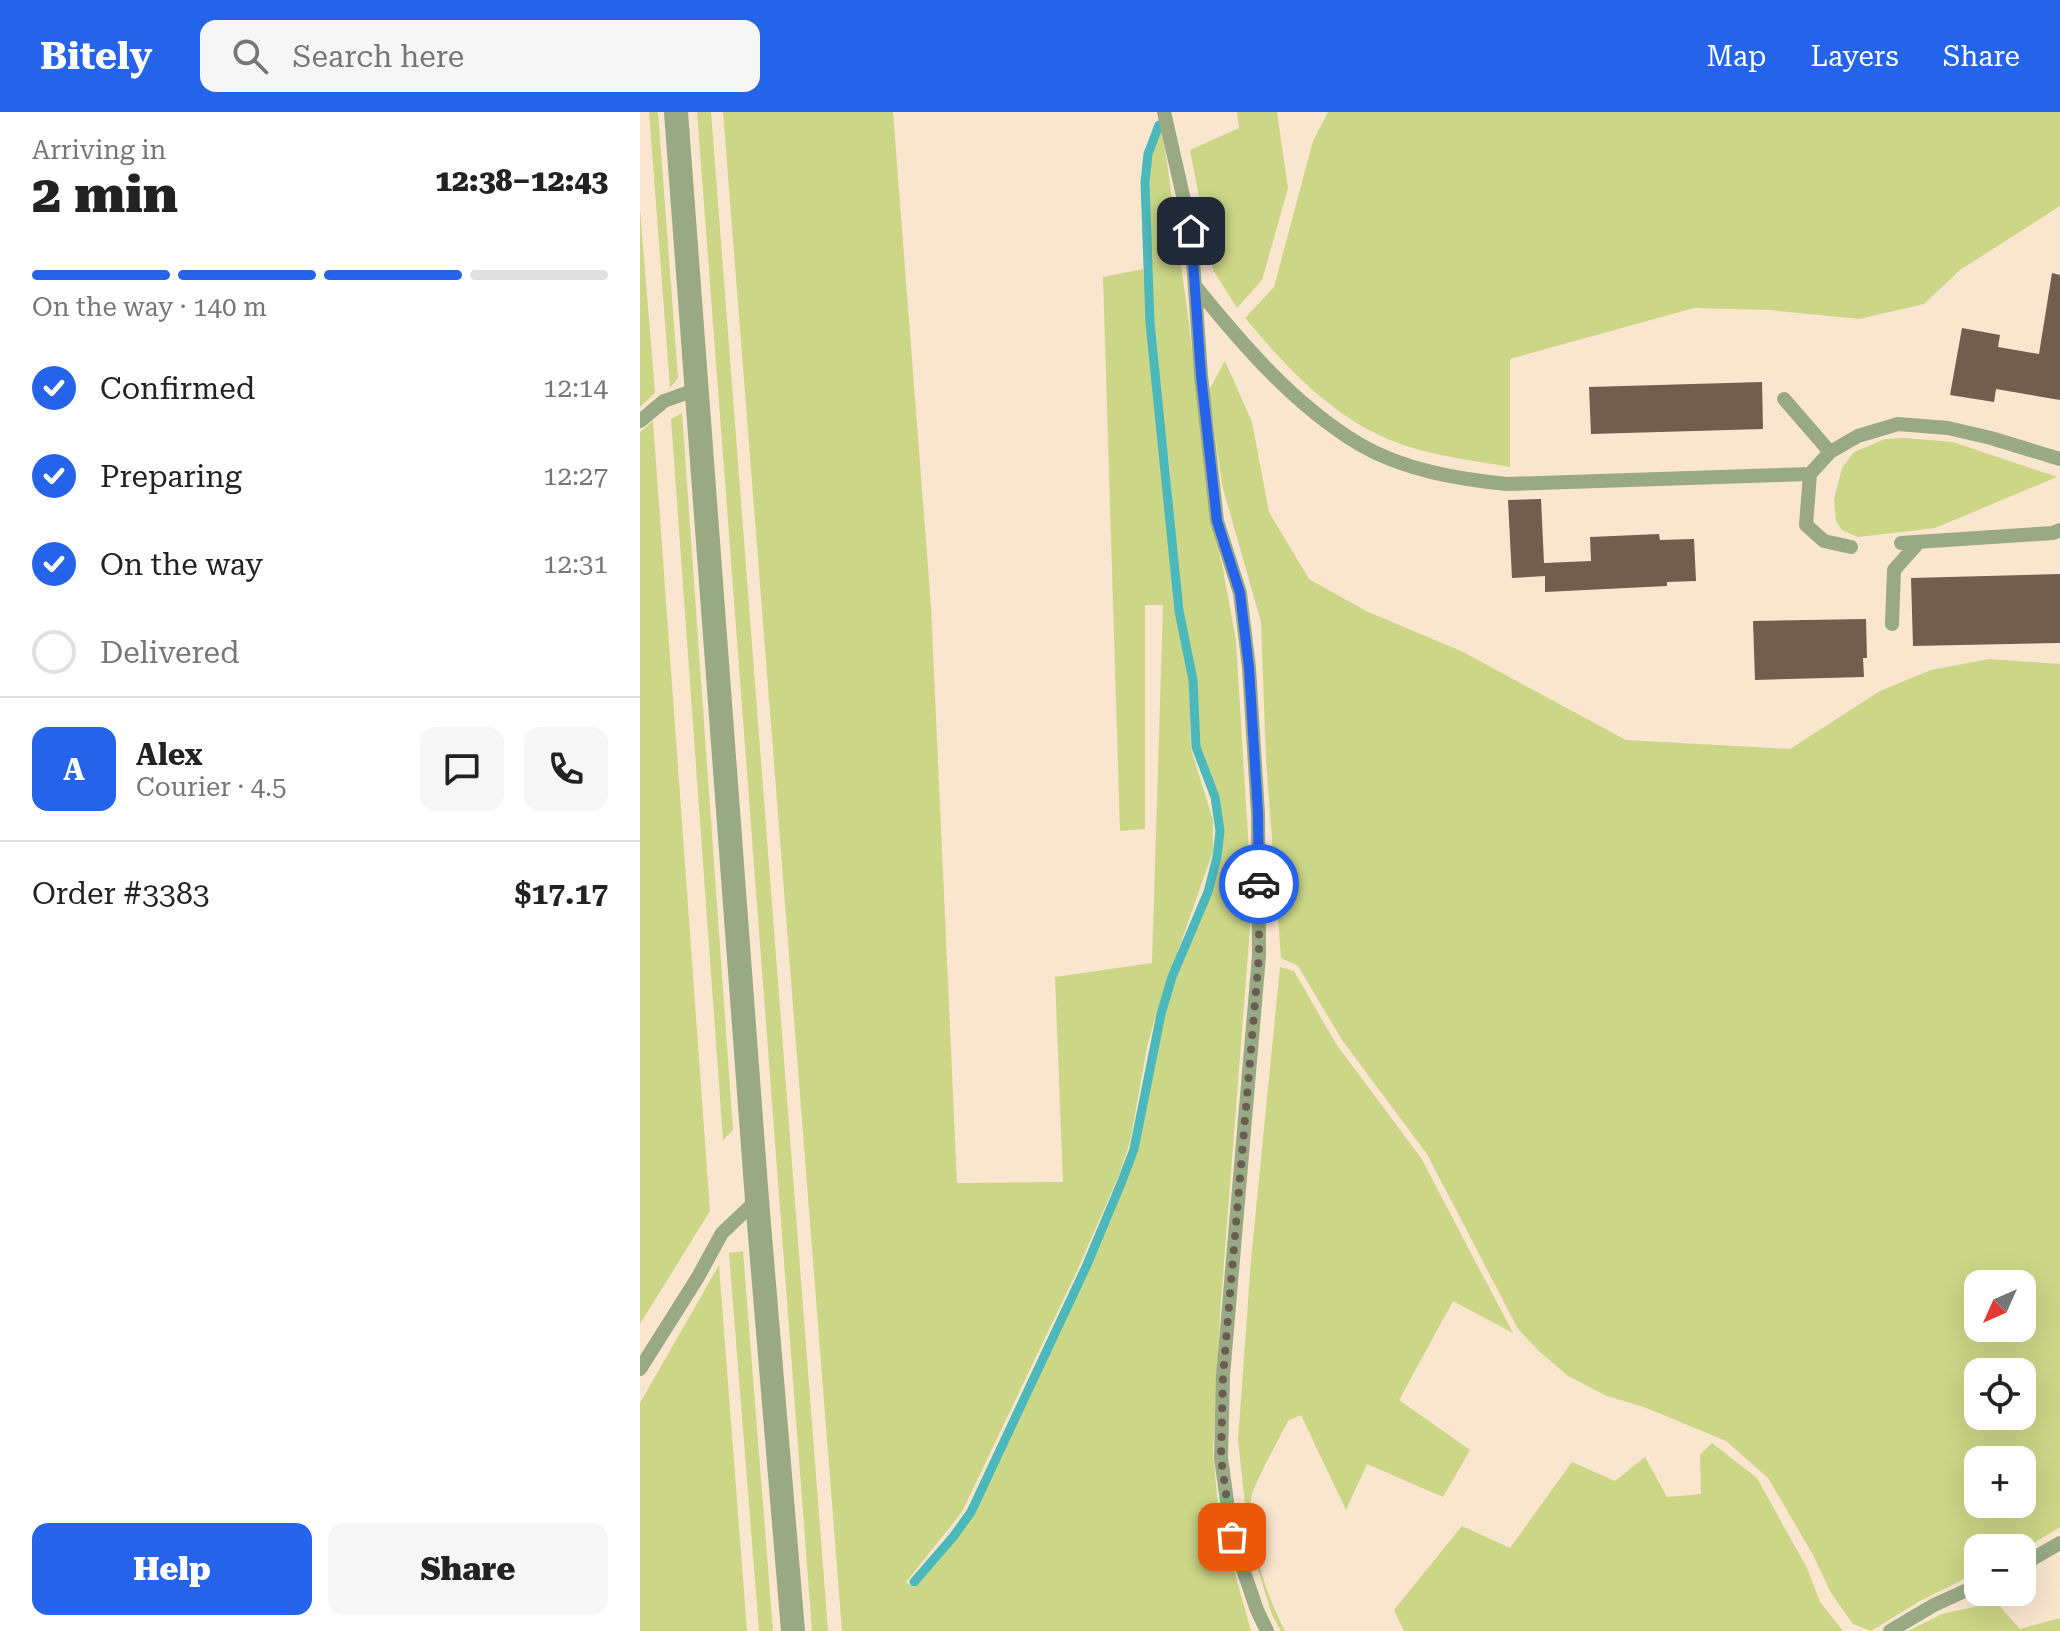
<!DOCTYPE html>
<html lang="en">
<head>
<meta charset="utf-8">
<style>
  body { margin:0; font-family:"Roboto Serif",serif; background:#f6f6f6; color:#222; height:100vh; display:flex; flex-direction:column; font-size:30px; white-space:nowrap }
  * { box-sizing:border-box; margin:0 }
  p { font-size:26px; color:#767676 }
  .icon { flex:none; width:44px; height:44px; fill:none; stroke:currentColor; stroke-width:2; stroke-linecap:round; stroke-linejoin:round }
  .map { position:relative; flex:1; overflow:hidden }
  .side { display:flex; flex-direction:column; background:#fff; width:640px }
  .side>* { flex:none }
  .needle { width:52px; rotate:225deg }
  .fabs { position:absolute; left:1324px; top:1158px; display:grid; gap:16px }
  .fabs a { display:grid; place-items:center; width:72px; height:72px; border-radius:16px; background:#fff; box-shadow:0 8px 32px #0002; font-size:40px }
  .pin { position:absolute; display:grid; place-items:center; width:68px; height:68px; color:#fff; margin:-34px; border-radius:16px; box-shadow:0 4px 12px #0006 }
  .courier { position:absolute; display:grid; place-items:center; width:80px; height:80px; margin:-40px; border:6px solid #2563eb; border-radius:50%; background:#fff; color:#222; box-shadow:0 2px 10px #0007 }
  .headline em { font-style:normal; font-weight:800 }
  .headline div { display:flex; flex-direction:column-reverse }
  .headline { display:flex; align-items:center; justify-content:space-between; height:136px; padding:0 32px }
  h1 { font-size:52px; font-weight:800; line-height:60px }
  .bar { display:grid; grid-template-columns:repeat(4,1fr); gap:12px 8px; align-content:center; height:96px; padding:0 32px }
  .bar i { height:10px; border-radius:6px; background:#e0e0e0 }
  .bar .current { background:#2563eb }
  .bar p { grid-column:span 4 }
  .line { display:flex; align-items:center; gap:20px; padding:0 32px; border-top:2px solid #e0e0e0 }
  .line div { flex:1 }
  .round { display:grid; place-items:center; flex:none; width:84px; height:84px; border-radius:16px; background:#f6f6f6 }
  ol { padding:0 32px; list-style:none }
  li { display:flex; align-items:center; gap:24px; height:88px }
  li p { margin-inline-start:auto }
  li .icon { padding:8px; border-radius:50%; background:#2563eb; color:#fff; stroke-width:4 }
  li:last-child { color:#767676 }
  li i { width:44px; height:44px; border:4px solid #e0e0e0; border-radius:50% }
  .primary-button { display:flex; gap:16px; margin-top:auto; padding:16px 32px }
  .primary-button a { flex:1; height:92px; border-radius:16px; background:#2563eb; color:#fff; font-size:32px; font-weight:800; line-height:92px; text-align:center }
  .primary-button a+a { background:#f6f6f6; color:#222 }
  header { display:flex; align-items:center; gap:48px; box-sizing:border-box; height:112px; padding:0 40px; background:#2563eb; color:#fff }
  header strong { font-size:38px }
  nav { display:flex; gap:44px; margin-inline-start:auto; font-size:28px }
  .search { width:560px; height:72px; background:#f6f6f6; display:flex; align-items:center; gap:20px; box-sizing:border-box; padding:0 28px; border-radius:16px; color:#767676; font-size:30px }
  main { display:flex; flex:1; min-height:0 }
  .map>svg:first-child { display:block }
  .green { fill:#cbd687; fill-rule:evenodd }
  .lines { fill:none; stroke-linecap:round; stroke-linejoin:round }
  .stream { stroke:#4bb8bb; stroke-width:9 }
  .building { fill:#735d4e }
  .lane { stroke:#98a984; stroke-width:14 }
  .street { stroke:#98a984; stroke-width:24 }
  .done { stroke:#695e51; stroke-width:8; stroke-dasharray:0 14.4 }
  .route { stroke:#2563eb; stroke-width:10 }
</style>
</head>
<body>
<header>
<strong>Bitely</strong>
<div class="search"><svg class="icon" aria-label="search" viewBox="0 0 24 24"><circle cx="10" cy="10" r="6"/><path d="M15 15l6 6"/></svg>Search here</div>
<nav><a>Map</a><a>Layers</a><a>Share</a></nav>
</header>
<main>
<section class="side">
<div class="headline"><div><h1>2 min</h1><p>Arriving in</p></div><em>12:38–12:43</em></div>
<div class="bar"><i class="current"></i><i class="current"></i><i class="current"></i><i></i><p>On the way · 140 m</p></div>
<ol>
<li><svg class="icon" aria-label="check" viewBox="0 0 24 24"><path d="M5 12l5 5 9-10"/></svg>Confirmed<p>12:14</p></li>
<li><svg class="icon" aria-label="check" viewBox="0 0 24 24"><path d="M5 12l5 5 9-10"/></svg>Preparing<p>12:27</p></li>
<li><svg class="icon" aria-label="check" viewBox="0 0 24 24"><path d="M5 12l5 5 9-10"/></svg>On the way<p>12:31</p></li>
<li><i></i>Delivered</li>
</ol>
<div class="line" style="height:144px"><b class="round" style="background:#2563eb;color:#fff">A</b><div><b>Alex</b><p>Courier · 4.5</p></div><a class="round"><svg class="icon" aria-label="chat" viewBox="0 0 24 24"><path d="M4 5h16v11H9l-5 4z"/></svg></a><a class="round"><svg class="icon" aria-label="phone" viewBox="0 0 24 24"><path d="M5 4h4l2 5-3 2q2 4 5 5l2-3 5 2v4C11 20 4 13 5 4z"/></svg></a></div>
<div class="line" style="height:104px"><div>Order #3383</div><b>$17.17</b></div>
<div class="primary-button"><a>Help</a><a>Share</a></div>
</section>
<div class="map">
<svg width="1420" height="1519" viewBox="0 0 1420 1519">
  <rect width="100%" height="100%" fill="#fae6cf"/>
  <path class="green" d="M 9,0 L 18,0 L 38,266 L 30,276 Z
    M 57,0 L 71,0 L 188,1519 L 172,1519 Z
    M 83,0 L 253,0 L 291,494 L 317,1071 L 423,1070 L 415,865 L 512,851 L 523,493 L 505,493 L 505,717 L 480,719 L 463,165 L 503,157 L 534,495 L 549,569 L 551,637 L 573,708 L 573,739 L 517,899 L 507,935 L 490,1030 L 479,1063 L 436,1161 L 322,1400 L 266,1470 L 274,1476 L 333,1401 L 448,1156 L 484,1070 L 496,1037 L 513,947 L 534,865 L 570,781 L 580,746 L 582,719 L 577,685 L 558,635 L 556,568 L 541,499 L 529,351 L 519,283 L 513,210 L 507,71 L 510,43 L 522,14 L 549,211 L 570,403 L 583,457 L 596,529 L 612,790 L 580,1202 L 573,1340 L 579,1405 L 611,1519 L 202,1519 Z
    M 597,0 L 637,0 L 648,76 L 622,168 L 597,196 L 573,158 L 550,38 L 599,16 Z
    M 688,0 L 1420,0 L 1420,94 L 1320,158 L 1284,192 L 1219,207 L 1129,198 L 1054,196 L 870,247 L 870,355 C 824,347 775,342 733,320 C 682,294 641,249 605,206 L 634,175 L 673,29 Z
    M 0,97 L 15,281 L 0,295 Z
    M 585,249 L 612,310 L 629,400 L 669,467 L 726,499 L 821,539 L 986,628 L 1150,637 L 1240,579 L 1291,558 L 1349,547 L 1420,552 L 1420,1415 L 1382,1438 L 1382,1436 L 1338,1436 L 1338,1460 L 1280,1489 L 1231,1519 L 1213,1512 L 1191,1481 L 1173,1443 L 1128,1366 L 1086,1329 L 1004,1295 L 967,1284 L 928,1264 L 900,1240 L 878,1217 L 787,1042 L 702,928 L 658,854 L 641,846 L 626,648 L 621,510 L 582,373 L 569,278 ZM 1338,1172 L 1382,1172 L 1382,1216 L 1338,1216 ZM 1338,1260 L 1382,1260 L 1382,1304 L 1338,1304 ZM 1338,1348 L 1382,1348 L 1382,1392 L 1338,1392 Z
    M 42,301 L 93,1018 L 83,1028 L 31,307 Z
    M 13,309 L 70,1099 L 0,1212 L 0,320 Z
    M 1265,326 L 1313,330 L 1417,365 L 1295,416 L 1218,425 L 1202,418 L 1196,409 L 1194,387 L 1202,356 L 1214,340 L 1245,327 Z
    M 640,855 L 654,859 L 696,932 L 781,1046 L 873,1221 L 813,1189 L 759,1288 L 830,1338 L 803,1385 L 727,1352 L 706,1398 L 661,1303 L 648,1309 C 640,1325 613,1373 611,1387 C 607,1426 627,1485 645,1519 L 641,1519 L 632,1503 L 609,1428 L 598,1328 L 611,1148 Z
    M 103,1139 L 133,1519 L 119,1519 L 89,1141 Z
    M 79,1153 L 107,1519 L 0,1519 L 0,1291 Z
    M 1072,1331 L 1117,1366 L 1167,1456 L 1180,1490 L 1203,1519 L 764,1519 L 754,1498 L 822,1414 L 870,1436 L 932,1350 L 975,1369 L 1005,1345 L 1027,1385 L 1061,1382 L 1060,1343 Z
    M 1356,1490 L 1380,1517 L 1420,1506 L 1420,1519 L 1268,1519 L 1302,1502 Z"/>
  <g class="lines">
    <path class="stream" d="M 274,1470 L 313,1425 L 331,1400 L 446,1155 L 482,1069 L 494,1037 L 521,902 L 532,865 L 568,780 L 577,745 L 580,719 L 575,685 L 556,635 L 553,568 L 539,499 L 510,211 L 505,70 L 508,42 L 519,13"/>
  </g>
  <path class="building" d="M 1412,161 L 1420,163 L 1420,288 L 1356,277 L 1354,290 L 1310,283 L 1322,216 L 1360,223 L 1358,235 L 1399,242 Z
    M 1122,270 L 1123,317 L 951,322 L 949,275 Z
    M 901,387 L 904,451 L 951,449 L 950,425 L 1019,422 L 1020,428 L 1054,427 L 1056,469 L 1027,470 L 1027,474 L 905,480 L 905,464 L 872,466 L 868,388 Z
    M 1420,462 L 1420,531 L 1273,534 L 1271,466 Z
    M 1226,507 L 1227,546 L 1223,546 L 1224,565 L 1115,568 L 1113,509 Z"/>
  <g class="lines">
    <path class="lane" d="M 524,0 L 551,119 L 561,263 L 577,409 L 600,481 L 609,556 L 618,702 L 619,844 L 583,1264 L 581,1346 L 592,1425 L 617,1498 L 627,1519
      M 555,174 C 602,232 654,293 719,332 C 763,358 817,367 867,372 L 1170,362
      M 1144,287 L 1190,340
      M 0,309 L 24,289 L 58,277
      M 1261,431 L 1413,421 L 1420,418
      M 1211,435 L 1184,429 L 1166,413 L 1170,362 L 1190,340 L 1218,324 L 1258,312 L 1308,316 L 1351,326 L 1420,347
      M 1252,512 L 1254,458 L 1279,430
      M 0,1257 L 58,1165 L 82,1121 L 117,1088
      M 1382,1453 L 1420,1431
      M 1250,1519 L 1294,1493 L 1338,1473"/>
    <path class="street" d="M 36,0 L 117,1088 L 153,1519"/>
  </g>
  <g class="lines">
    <path class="done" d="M 592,1425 L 581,1346 L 583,1264 L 619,844 L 619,772"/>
    <path class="route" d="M 551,119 L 561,263 L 577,409 L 600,481 L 609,556 L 618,702 L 619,772"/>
  </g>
</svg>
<div class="fabs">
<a><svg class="needle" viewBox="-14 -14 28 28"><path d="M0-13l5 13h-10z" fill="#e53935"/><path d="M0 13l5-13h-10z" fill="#767676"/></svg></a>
<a><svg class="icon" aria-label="locate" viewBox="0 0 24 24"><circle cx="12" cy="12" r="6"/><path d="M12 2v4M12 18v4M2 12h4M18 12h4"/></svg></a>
<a>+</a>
<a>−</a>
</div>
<div class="pin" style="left:592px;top:1425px;background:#ea580c"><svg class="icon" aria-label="bag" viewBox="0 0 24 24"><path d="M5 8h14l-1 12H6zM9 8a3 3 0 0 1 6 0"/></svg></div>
<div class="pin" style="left:551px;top:119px;background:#1f2937"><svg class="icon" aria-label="home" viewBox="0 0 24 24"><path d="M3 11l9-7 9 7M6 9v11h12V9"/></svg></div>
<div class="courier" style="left:619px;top:772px"><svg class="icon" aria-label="car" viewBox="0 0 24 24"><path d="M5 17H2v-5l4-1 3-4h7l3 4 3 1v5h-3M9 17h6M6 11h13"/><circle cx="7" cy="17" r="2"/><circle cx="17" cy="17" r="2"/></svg></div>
</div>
</main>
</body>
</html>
